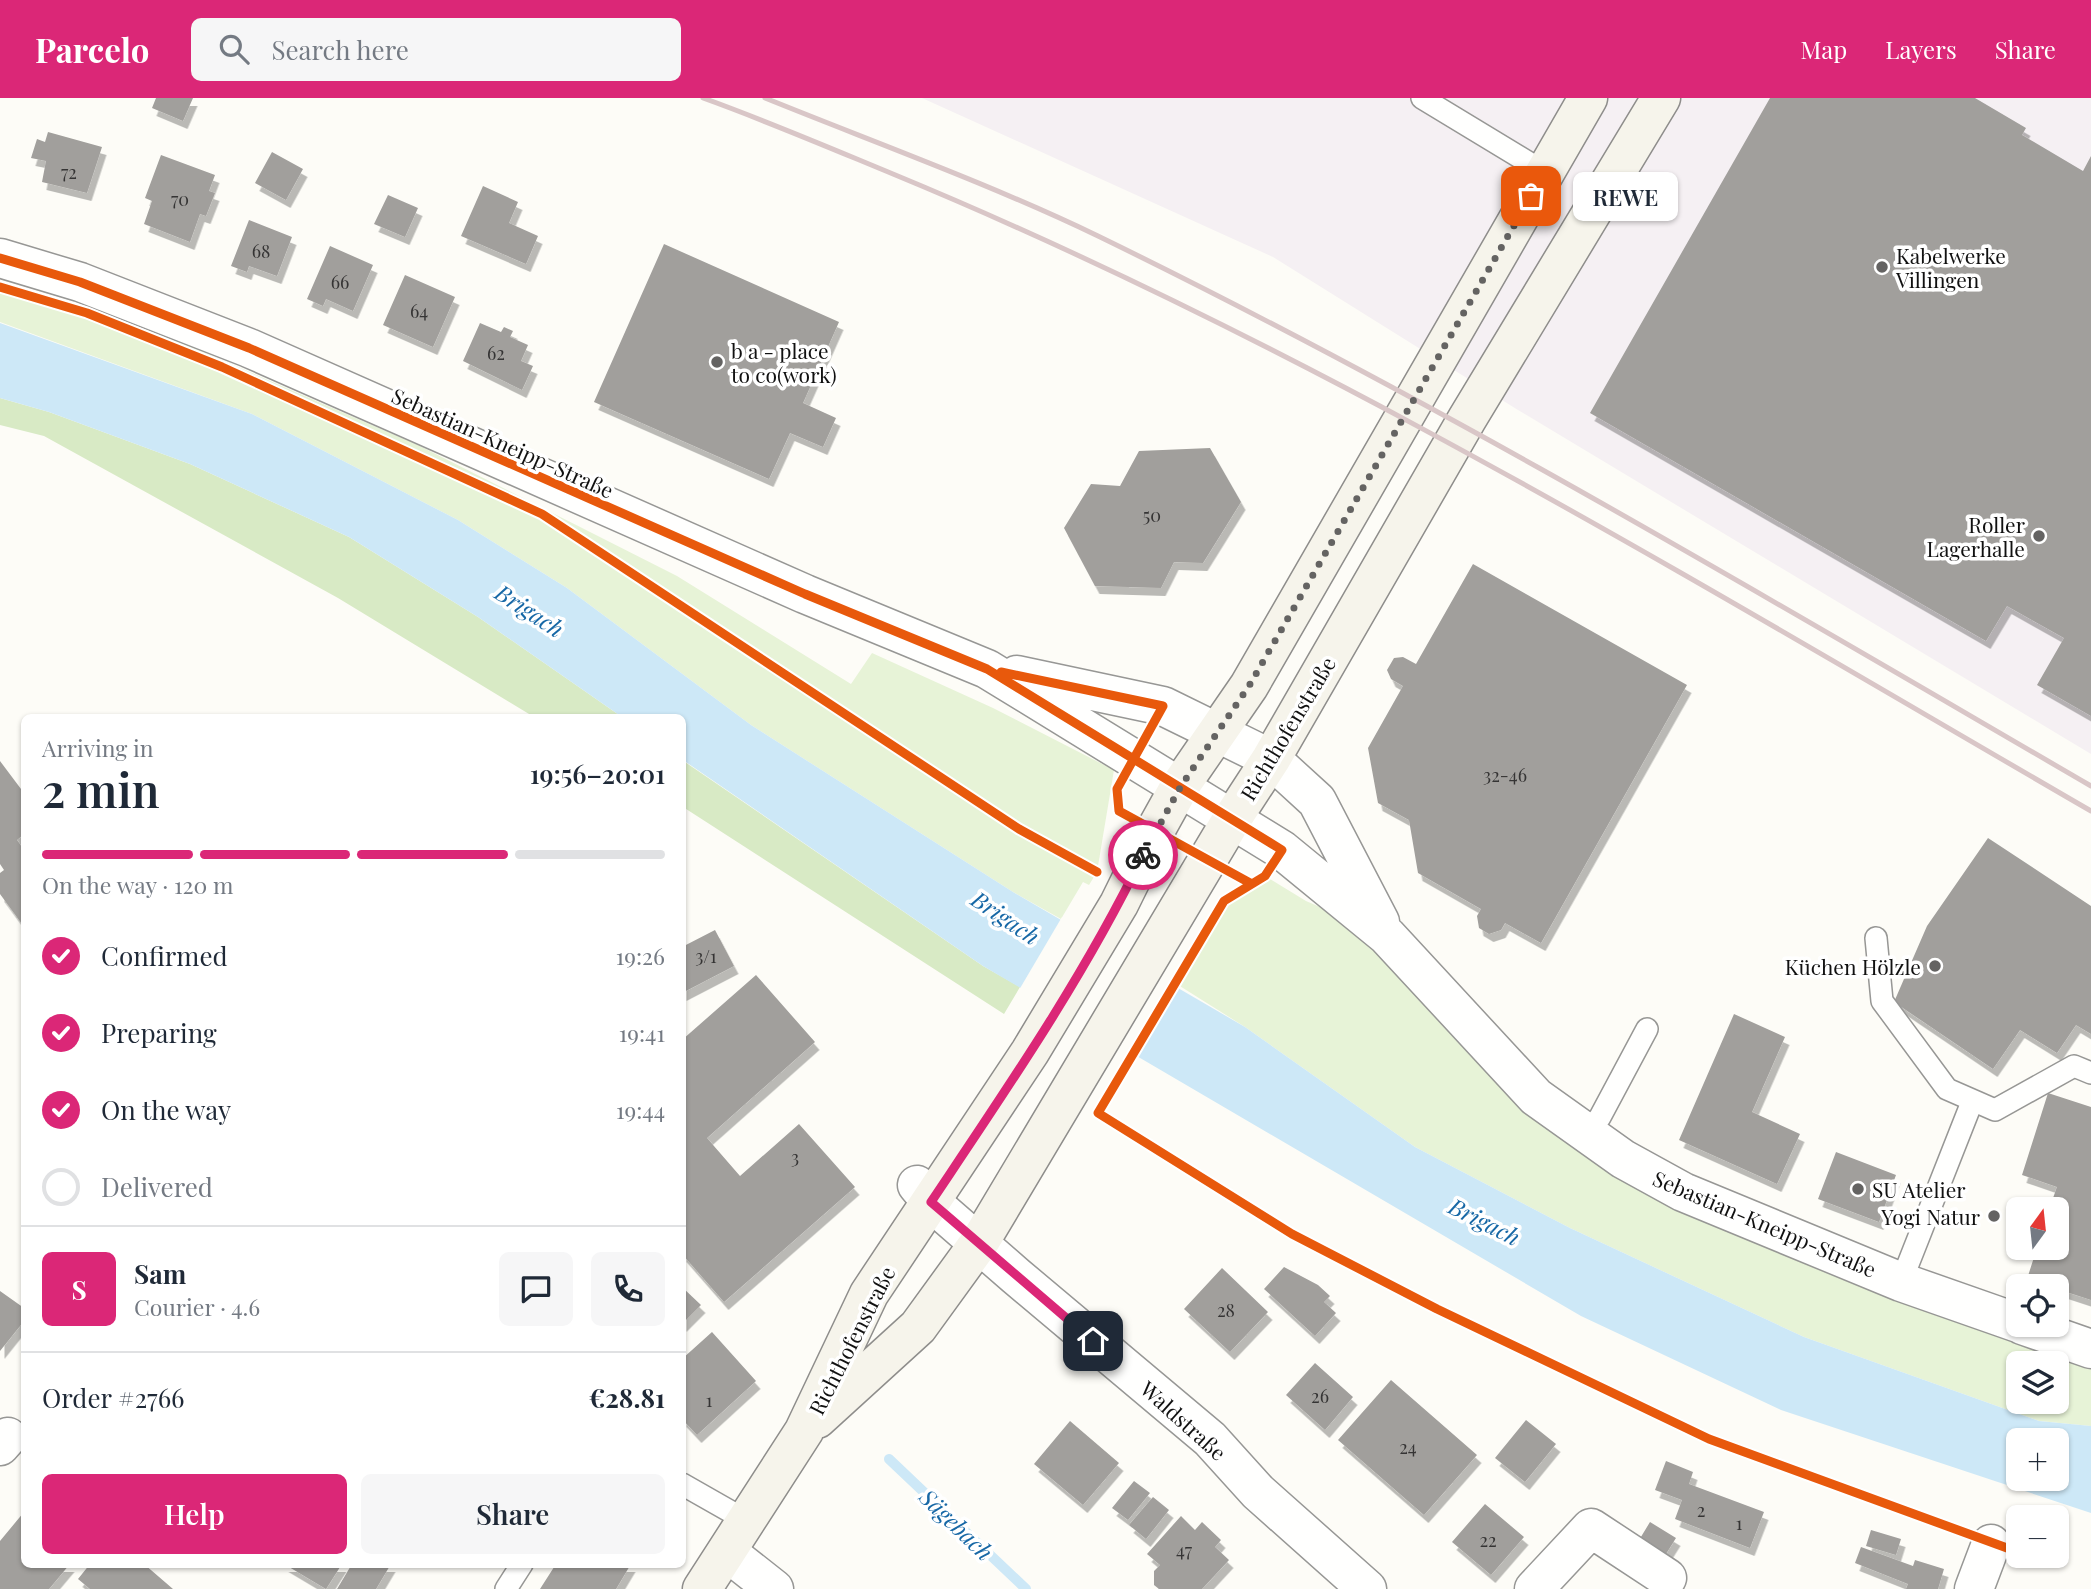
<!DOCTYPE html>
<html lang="en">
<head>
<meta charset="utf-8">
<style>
  body { margin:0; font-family:"Playfair Display",serif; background:#f6f6f7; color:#1f2937; height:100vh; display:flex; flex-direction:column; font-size:26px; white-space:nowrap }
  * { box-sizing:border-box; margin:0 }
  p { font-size:23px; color:#747a83 }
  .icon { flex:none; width:38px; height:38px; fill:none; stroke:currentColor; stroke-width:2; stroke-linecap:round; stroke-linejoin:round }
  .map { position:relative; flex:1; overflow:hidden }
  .drawer { position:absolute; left:21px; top:616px; width:665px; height:854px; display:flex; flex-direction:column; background:#fff; border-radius:10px; box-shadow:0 2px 5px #0004 }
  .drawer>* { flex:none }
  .needle { width:46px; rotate:15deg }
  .buttons { position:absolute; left:2006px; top:1099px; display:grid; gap:14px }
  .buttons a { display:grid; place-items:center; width:63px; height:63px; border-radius:10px; background:#fff; box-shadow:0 2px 5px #0004; font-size:35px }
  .pin { position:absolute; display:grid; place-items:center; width:60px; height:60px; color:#fff; margin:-30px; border-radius:14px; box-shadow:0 4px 10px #0006 }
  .courier { position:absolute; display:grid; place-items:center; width:70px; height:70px; margin:-35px; border:5px solid #db2777; border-radius:50%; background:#fff; color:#222; box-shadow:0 2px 9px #0007 }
  .bubble { position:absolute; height:49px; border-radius:10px; background:#fff; box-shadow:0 2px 5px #0004; font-size:23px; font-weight:600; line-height:49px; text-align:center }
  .overview em { font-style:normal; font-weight:600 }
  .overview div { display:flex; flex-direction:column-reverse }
  .overview { display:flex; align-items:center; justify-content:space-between; height:119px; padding:0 21px }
  h1 { font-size:46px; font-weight:600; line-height:52px }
  .bar { display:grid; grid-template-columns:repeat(4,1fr); gap:10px 7px; align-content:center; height:84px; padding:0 21px }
  .bar i { height:9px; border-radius:5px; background:#e0e1e3 }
  .bar .current { background:#db2777 }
  .bar p { grid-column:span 4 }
  .line { display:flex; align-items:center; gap:18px; padding:0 21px; border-top:2px solid #e0e1e3 }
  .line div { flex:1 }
  .round { display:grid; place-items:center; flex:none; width:74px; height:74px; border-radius:10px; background:#f6f6f7 }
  ol { padding:0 21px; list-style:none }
  li { display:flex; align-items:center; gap:21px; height:77px }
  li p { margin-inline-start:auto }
  li .icon { padding:7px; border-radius:50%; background:#db2777; color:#fff; stroke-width:4 }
  li:last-child { color:#747a83 }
  li i { width:38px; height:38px; border:4px solid #e0e1e3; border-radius:50% }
  .primary-button { display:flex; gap:14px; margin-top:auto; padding:14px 21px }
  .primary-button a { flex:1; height:80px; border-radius:10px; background:#db2777; color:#fff; font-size:28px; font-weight:600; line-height:80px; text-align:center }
  .primary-button a+a { background:#f6f6f7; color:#1f2937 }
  header { display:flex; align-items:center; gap:42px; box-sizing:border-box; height:98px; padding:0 35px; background:#db2777; color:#fff }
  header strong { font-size:33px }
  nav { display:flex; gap:38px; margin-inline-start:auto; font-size:24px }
  .search { width:490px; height:63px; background:#f6f6f7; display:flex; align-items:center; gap:18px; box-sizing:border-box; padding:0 24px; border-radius:10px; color:#747a83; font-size:26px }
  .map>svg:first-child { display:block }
  .industrial { fill:#f5f0f3 }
  .green { fill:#e7f3d7; fill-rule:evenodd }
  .forest { fill:#d8eac5 }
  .water { fill:#cde8f7; fill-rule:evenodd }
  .pier { fill:#fdfcf7 }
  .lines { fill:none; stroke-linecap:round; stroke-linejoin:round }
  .stream { stroke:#cde8f7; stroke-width:10 }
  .building { fill:#a19f9c; filter:url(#shadow) }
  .lane-casing { stroke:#979795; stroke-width:24 }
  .street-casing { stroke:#979795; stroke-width:41 }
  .secondary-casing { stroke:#8e8d8b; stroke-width:41 }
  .lane { stroke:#fffffe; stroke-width:21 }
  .street { stroke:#fffffe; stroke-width:38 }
  .secondary { stroke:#f6f4eb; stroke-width:38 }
  .rail { stroke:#d9c6c7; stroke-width:5 }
  .cycleway-casing { stroke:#fff; stroke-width:13 }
  .cycleway { stroke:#e8590c; stroke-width:9 }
  .done { stroke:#646362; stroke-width:7; stroke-dasharray:0 12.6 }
  .route { stroke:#db2777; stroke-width:9 }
  .poi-dot { fill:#646362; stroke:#fff; stroke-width:2.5 }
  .labels { text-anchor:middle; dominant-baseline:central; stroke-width:7; stroke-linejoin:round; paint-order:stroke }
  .number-label { font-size:18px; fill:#353434 }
  .poi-label { font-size:21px; fill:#111; stroke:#fff; text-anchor:start }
  .street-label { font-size:21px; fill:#111; stroke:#fff }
  .water-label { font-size:23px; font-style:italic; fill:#1768a6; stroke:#fff }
</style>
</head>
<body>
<header>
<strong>Parcelo</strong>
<div class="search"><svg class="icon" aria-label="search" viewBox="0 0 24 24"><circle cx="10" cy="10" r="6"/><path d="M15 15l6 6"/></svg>Search here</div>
<nav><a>Map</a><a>Layers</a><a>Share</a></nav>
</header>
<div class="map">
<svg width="2091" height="1491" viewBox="0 0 2091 1491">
  <defs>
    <filter id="shadow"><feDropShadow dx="4.5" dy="8" stdDeviation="0" flood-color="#0004"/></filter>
  </defs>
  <rect width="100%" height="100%" fill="#fdfcf7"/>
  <path class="industrial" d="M 922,0 L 2091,0 L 2091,656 L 1518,312 L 1273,159 Z"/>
  <path class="green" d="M 0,184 L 76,207 L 187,247 L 418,347 L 677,478 L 851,586 L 872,555 L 993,610 L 1114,672 L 1097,774 L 1089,787 L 1083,784 L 1061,821 L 1013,794 L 751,627 L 567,490 L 458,422 L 252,316 L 0,224 Z
    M 1265,778 L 1306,803 L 1387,838 L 1587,1036 L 2091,1251 L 2091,1328 L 2039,1323 L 1804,1239 L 1570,1130 L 1415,1049 L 1245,929 L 1175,885 L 1199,854 L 1224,803 ZM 2018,1265 L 2056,1265 L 2056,1304 L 2018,1304 Z"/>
  <path class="forest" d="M 0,300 L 49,314 L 190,366 L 349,439 L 478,519 L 622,619 L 534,619 L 338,500 L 44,338 L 0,327 Z
    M 682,662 L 983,868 L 1020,889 L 1004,916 L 683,709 Z"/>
  <path class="water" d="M 0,225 L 252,316 L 458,422 L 567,490 L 751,627 L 1013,794 L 1245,929 L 1415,1049 L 1570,1130 L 1804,1239 L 2039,1323 L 2091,1328 L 2091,1415 L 1781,1312 L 1581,1218 L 983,868 L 683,662 L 682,620 L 622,619 L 478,519 L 349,439 L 190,366 L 49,314 L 0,300 ZM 2018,1342 L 2056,1342 L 2056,1381 L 2018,1381 Z"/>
  <path class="pier" d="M 1062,819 L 1180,887 L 1136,961 L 1019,892 Z"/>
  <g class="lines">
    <path class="stream" d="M 889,1361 L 1026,1491"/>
  </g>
  <path class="building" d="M 156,0 L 193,0 L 183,23 L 152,10 Z
    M 1770,0 L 1975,0 L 2026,30 L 2022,37 L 2083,73 L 2091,58 L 2091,618 L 2037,587 L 2064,540 L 2007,508 L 1986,543 L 1590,315 Z
    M 48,34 L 102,49 L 87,95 L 42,84 L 46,63 L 31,60 L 37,41 L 45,44 Z
    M 272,54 L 303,71 L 286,102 L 255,85 Z
    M 161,57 L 215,77 L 209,93 L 215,95 L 206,118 L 200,116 L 190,144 L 144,126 L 152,103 L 145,100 Z
    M 483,88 L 518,104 L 509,125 L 538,138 L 526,166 L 461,138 Z
    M 388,97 L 418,110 L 405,139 L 374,126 Z
    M 249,122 L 292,139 L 277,178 L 249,168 L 247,174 L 231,168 Z
    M 664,146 L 839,224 L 803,305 L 836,320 L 823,349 L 790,335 L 769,381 L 594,304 Z
    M 330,148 L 373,167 L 353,213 L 326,201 L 323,208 L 307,201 Z
    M 405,177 L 455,199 L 433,249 L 383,227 Z
    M 480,225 L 501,234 L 504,229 L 513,233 L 510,239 L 528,247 L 521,263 L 533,268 L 522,292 L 463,263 Z
    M 1210,350 L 1241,404 L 1203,465 L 1174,464 L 1161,490 L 1095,488 L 1064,430 L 1091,386 L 1120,388 L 1139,353 Z
    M 1473,466 L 1687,587 L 1541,845 L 1505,825 L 1501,832 L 1489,836 L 1479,830 L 1477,818 L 1481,811 L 1418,775 L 1409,722 L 1378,705 L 1368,650 L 1403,588 L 1391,581 L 1387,572 L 1394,560 L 1403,559 L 1416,566 Z
    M 0,663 L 24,695 L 24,736 L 17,742 L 24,752 L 22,826 L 0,796 L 0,775 L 4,772 L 0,766 Z
    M 1988,740 L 2091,808 L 2091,936 L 2076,927 L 2057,955 L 2020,932 L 1993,971 L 1894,904 L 1927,828 Z
    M 715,832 L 734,868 L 682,895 L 682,849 Z
    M 756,877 L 815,944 L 707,1040 L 740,1078 L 799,1026 L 855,1089 L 724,1204 L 682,1156 L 682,942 Z
    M 1734,916 L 1785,939 L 1752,1014 L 1800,1036 L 1777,1086 L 1679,1042 Z
    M 2048,995 L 2091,1009 L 2091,1202 L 2027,1181 L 2037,1150 L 2056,1150 L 2056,1111 L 2049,1111 L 2057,1089 L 2022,1077 Z
    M 1836,1054 L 1896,1077 L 1879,1124 L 1818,1101 Z
    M 1284,1169 L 1318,1187 L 1330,1198 L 1324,1204 L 1336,1215 L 1315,1238 L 1264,1191 Z
    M 1222,1170 L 1268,1214 L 1230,1254 L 1184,1211 Z
    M 682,1189 L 701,1207 L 682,1226 Z
    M 0,1193 L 24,1210 L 24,1223 L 0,1253 Z
    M 712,1234 L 756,1283 L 697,1337 L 682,1321 L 682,1261 Z
    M 1315,1265 L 1353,1299 L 1325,1332 L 1286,1297 Z
    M 1391,1282 L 1477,1357 L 1424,1417 L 1338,1342 Z
    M 1526,1322 L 1556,1346 L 1525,1384 L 1495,1360 Z
    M 1070,1323 L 1119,1365 L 1083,1407 L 1034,1366 Z
    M 1666,1363 L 1693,1374 L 1689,1386 L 1764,1414 L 1750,1450 L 1675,1421 L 1682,1402 L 1655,1392 Z
    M 1134,1383 L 1150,1395 L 1128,1422 L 1112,1410 Z
    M 1153,1399 L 1169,1412 L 1146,1441 L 1129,1427 Z
    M 1485,1406 L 1524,1439 L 1491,1477 L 1452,1444 Z
    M 24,1414 L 24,1466 L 70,1466 L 49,1491 L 0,1491 L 0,1443 Z
    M 1181,1418 L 1195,1432 L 1202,1424 L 1221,1442 L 1215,1449 L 1229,1462 L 1202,1491 L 1159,1491 L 1154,1487 L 1154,1473 L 1160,1467 L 1147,1456 Z
    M 1650,1424 L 1676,1440 L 1659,1467 L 1633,1452 Z
    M 1871,1432 L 1901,1441 L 1896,1457 L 1866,1448 Z
    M 1861,1449 L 1913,1468 L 1915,1462 L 1944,1471 L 1938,1491 L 1906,1491 L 1908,1486 L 1855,1465 Z
    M 90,1466 L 144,1466 L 173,1491 L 90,1491 L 78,1481 Z
    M 284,1466 L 342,1466 L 326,1491 Z
    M 352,1466 L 391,1466 L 376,1491 L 337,1491 Z
    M 556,1466 L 631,1466 L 616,1491 L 540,1491 Z"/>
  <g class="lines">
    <defs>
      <path id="lane" d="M 1422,0 L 1544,74
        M 1876,840 L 1882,903 L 1947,991 L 1995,1012 L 2074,968 L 2091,975
        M 1587,1036 L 1600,1019 L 1647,931
        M 1901,1184 L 1972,1004
        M 682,1386 L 747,1423
        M 506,1491 L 522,1466"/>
      <path id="street" d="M 0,160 L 80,184 L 249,250 L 805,496 L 987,571 L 1282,752 L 1387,838 L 1536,999 L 1623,1061 L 1683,1094 L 1901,1184 L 2018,1225
        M 1017,577 L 1163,608 L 1271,661 L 1317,703 L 1380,824
        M 917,1087 L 931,1104 L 1016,1178 L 1210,1341 L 1258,1394 L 1367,1491
        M 2022,1227 L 2091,1251
        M 0,1348 L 8,1339
        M 727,1454 L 774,1491
        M 1534,1491 L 1591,1430 L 1667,1480
        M 1974,1491 L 1991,1446"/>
      <path id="secondary" d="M 817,1321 L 918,1229 L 979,1145 L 1232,721 L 1271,661 L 1467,321 L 1661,0
        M 702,1491 L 804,1333 L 869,1196 L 1030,954 L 1119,806 L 1155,733 L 1180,688 L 1249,588 L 1588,0"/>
    </defs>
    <use href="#lane" class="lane-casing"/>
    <use href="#street" class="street-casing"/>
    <use href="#secondary" class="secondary-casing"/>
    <use href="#lane" class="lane"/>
    <use href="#street" class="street"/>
    <use href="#secondary" class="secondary"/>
    <path class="rail" d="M 703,0 C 767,23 830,50 893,76 C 1312,249 1699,486 2091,713
      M 765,0 C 876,45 990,86 1098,138 C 1439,304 1764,498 2091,688"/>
    <defs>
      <path id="cycleway" d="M 0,160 L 80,184 L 249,250 L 805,496 L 987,571 L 1282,752 L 1265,778 L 1224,803 L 1098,1015 L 1292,1136 L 1437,1211 L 1709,1341 L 2018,1454
        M 0,189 L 87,215 L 222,269 L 542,416 L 1019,731 L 1097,774
        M 1001,574 L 1163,608 L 1117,691 L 1119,713 L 1250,785"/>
    </defs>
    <use href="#cycleway" class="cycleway-casing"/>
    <use href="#cycleway" class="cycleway"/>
  </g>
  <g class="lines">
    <path class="done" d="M 1143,757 L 1181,688 L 1249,588 L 1531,98"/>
    <path class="route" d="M 1093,1243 L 931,1104 C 1006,992 1084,879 1143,757"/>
  </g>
  <g class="poi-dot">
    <circle cx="1882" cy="169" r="7"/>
    <circle cx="717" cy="264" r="7"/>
    <circle cx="2039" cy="438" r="7"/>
    <circle cx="1935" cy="868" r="7"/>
    <circle cx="1858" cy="1091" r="7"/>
    <circle cx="1994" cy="1118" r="7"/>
  </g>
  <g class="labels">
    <g class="number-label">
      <text x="69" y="74">72</text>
      <text x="180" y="101">70</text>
      <text x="261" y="153">68</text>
      <text x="340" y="184">66</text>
      <text x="419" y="213">64</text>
      <text x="496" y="255">62</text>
      <text x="1152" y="417">50</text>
      <text x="1505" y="677">32-46</text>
      <text x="706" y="858">3/1</text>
      <text x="795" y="1059">3</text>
      <text x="1226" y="1212">28</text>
      <text x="1320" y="1298">26</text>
      <text x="709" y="1302">1</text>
      <text x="1408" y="1349">24</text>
      <text x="1701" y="1412">2</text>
      <text x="1739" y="1425">1</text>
      <text x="1488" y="1442">22</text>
      <text x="1184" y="1452">47</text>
    </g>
    <g class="poi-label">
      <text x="1896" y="157">Kabelwerke<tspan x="1896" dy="24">Villingen</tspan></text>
      <text x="731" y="252">b a - place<tspan x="731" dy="24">to co(work)</tspan></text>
      <text x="2025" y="426" text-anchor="end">Roller<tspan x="2025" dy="24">Lagerhalle</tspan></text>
      <text x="1921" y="868" text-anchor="end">Küchen Hölzle</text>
      <text x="1872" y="1091">SU Atelier</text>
      <text x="1980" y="1118" text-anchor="end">Yogi Natur</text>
    </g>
    <g class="street-label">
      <text transform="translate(503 344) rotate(24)">Sebastian-Kneipp-Straße</text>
      <text transform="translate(1287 630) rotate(-59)">Richthofenstraße</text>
      <text transform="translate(1765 1125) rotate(23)">Sebastian-Kneipp-Straße</text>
      <text transform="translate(851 1242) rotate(-63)">Richthofenstraße</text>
      <text transform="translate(1184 1322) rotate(42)">Waldstraße</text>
    </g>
    <g class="water-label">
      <text transform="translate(530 512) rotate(33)">Brigach</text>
      <text transform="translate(1006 819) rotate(34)">Brigach</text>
      <text transform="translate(1485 1123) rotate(27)">Brigach</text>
      <text transform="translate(957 1426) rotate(44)">Sägebach</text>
    </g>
  </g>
</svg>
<div class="buttons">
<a><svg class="needle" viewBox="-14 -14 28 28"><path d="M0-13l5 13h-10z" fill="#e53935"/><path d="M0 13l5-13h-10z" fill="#747a83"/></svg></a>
<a><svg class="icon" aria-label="locate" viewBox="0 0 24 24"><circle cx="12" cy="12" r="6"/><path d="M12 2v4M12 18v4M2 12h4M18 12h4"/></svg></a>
<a><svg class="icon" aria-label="layers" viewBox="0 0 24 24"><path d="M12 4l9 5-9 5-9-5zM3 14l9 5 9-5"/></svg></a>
<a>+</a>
<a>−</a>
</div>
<div class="pin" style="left:1531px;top:98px;background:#ea580c"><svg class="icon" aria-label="bag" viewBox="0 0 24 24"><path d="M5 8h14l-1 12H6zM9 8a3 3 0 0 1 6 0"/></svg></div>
<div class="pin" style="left:1093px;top:1243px;background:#1f2937"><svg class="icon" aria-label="home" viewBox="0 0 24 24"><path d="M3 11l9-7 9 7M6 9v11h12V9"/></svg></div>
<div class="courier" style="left:1143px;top:757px"><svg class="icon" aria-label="bike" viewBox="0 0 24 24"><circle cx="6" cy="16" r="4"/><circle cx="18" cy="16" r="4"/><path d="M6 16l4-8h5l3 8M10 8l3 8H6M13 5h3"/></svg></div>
<div class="bubble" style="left:1573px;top:74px;width:105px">REWE</div>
<section class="drawer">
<div class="overview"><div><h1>2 min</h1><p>Arriving in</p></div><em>19:56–20:01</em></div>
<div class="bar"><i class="current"></i><i class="current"></i><i class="current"></i><i></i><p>On the way · 120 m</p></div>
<ol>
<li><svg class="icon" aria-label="check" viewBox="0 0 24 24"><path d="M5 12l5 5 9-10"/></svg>Confirmed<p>19:26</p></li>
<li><svg class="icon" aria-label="check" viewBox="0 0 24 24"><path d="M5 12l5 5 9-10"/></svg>Preparing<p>19:41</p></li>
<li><svg class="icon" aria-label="check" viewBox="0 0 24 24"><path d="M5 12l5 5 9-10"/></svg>On the way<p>19:44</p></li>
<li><i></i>Delivered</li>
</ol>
<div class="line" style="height:126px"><b class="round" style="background:#db2777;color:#fff">S</b><div><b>Sam</b><p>Courier · 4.6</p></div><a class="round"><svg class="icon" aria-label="chat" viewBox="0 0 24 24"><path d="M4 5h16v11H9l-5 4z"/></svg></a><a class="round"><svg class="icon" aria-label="phone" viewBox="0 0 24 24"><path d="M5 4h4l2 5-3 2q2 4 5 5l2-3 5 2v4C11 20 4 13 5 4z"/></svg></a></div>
<div class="line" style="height:91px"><div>Order #2766</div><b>€28.81</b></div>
<div class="primary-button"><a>Help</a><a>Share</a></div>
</section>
</div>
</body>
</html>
